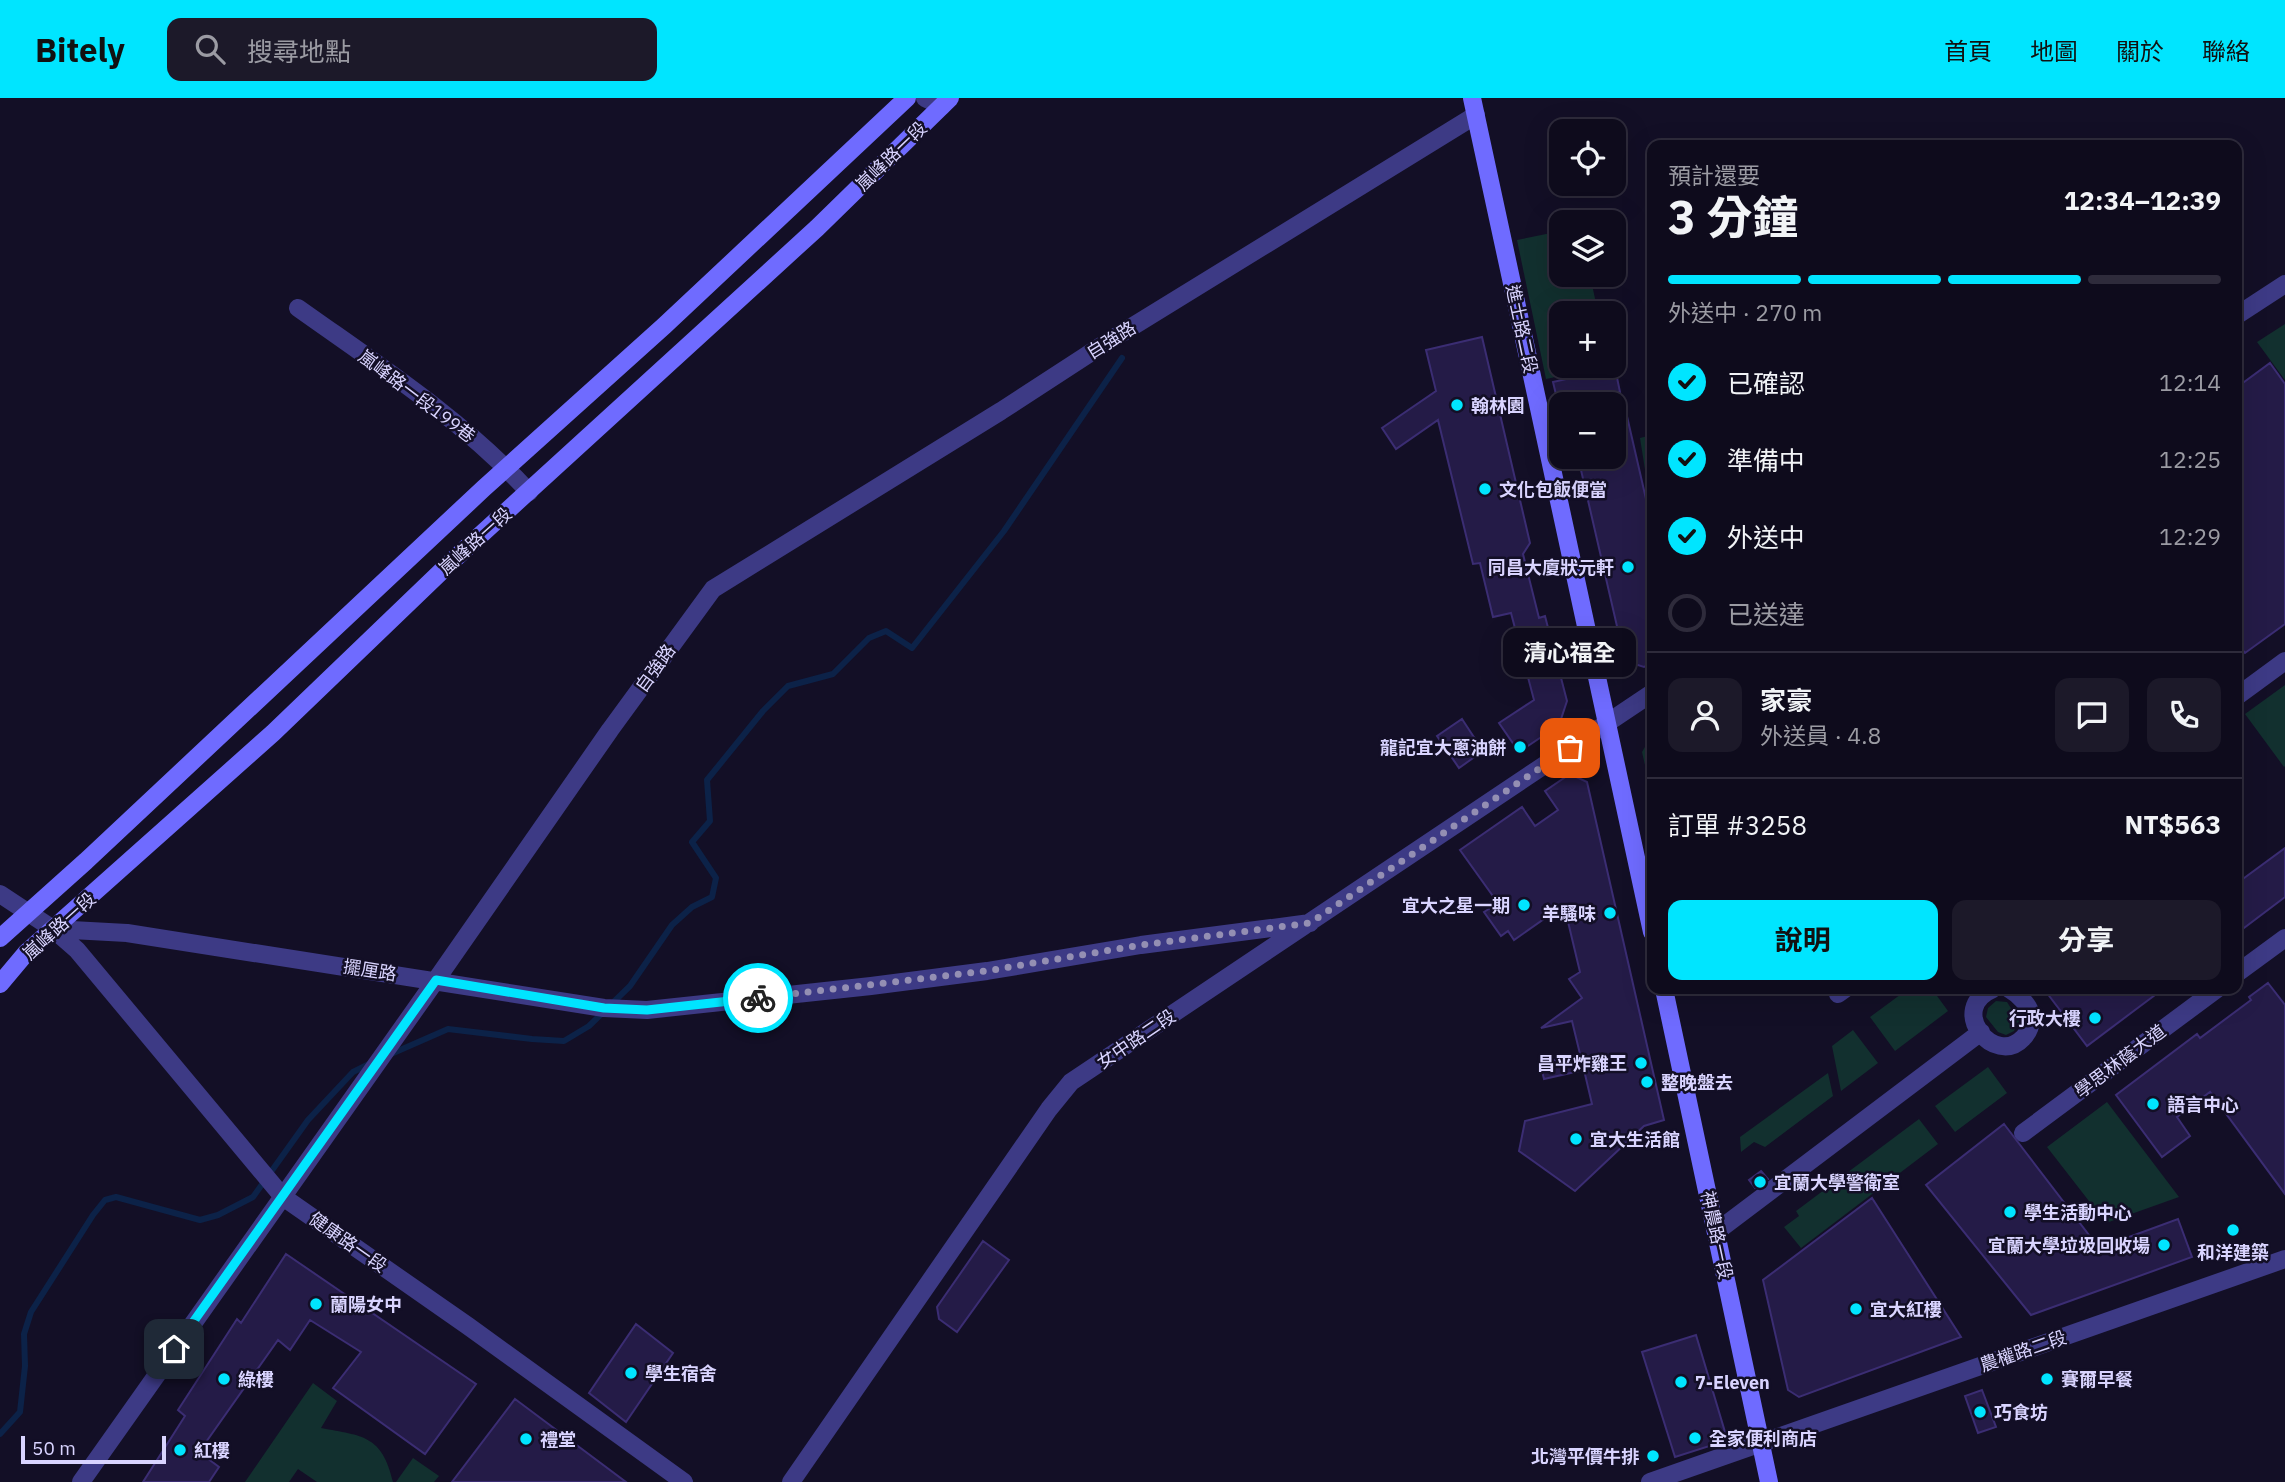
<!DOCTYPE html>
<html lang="zh-TW">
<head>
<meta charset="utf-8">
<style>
  body { margin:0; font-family:"IBM Plex Sans","Noto Sans TC",sans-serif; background:#1c1929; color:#f1f3f6; height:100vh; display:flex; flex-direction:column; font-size:26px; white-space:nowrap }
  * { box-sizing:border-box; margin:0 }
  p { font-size:23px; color:#9b9ba3 }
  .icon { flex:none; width:38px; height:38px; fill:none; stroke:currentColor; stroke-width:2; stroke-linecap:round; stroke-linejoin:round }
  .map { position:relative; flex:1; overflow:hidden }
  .drawer { position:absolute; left:1647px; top:42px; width:595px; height:854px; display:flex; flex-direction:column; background:#0e0b1c; border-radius:14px; box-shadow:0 7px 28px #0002,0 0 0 2px #2e2b3b }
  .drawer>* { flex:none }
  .buttons { position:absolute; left:1549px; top:21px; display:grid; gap:14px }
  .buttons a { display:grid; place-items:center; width:77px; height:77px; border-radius:14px; background:#0e0b1c; box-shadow:0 7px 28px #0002,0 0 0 2px #2e2b3b; font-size:35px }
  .scale { position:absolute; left:21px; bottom:18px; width:145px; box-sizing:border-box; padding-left:7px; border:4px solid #d9d4ff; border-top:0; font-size:19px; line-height:24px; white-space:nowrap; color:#d9d4ff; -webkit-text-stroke:5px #130f26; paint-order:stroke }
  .pin { position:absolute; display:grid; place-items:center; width:60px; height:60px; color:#fff; margin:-30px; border-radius:14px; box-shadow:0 4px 10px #0006 }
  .courier { position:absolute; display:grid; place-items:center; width:70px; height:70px; margin:-35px; border:5px solid #00e5ff; border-radius:50%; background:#fff; color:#222; box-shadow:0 2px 9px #0007 }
  .bubble { position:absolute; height:49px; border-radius:14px; background:#0e0b1c; box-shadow:0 7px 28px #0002,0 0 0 2px #2e2b3b; font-size:23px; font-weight:700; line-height:49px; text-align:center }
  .summary em { font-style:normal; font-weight:700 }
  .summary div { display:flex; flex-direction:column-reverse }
  .summary { display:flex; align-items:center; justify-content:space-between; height:119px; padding:0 21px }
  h1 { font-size:46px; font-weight:700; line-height:52px }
  .bar { display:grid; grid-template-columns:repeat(4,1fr); gap:10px 7px; align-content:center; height:84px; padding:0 21px }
  .bar i { height:9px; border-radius:5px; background:#2e2b3b }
  .bar .current { background:#00e5ff }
  .bar p { grid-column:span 4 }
  .line { display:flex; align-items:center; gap:18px; padding:0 21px; border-top:2px solid #2e2b3b }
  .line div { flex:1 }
  .round { display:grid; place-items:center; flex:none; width:74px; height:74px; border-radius:14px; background:#1c1929 }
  ol { padding:0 21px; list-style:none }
  li { display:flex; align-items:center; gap:21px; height:77px }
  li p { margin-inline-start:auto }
  li .icon { padding:7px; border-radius:50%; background:#00e5ff; color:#111; stroke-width:4 }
  li:last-child { color:#9b9ba3 }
  li i { width:38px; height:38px; border:4px solid #2e2b3b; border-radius:50% }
  .cta { display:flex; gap:14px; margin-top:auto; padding:14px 21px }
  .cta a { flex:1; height:80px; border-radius:14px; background:#00e5ff; color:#111; font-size:28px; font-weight:700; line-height:80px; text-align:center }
  .cta a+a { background:#1c1929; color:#f1f3f6 }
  header { display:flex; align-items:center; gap:42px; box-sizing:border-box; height:98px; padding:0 35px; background:#00e5ff; color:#111 }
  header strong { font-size:33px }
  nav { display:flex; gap:38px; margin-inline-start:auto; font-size:24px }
  .search { width:490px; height:63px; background:#1c1929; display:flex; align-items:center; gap:18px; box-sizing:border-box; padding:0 24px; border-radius:14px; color:#9b9ba3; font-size:26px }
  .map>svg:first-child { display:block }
  .green { fill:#12302f }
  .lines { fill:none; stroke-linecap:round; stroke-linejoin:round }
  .stream { stroke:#0c2248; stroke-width:6 }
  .building { fill:#241b47; stroke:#3b2d73; stroke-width:2 }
  .street { stroke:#3d3a85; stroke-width:18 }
  .secondary { stroke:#6f6bff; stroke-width:18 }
  .done { stroke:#948fb3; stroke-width:7; stroke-dasharray:0 12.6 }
  .route { stroke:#00e5ff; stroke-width:9 }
  .poi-dot { fill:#00e5ff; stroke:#130f26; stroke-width:2.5 }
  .labels { text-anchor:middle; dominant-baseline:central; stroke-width:5; stroke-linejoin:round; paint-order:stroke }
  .street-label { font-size:18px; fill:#d9d4ff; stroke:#130f26 }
  .poi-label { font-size:18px; font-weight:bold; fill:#d9d4ff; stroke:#130f26; text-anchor:start }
</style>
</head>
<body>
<header>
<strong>Bitely</strong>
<div class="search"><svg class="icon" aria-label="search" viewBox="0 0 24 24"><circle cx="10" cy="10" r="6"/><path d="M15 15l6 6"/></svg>搜尋地點</div>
<nav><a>首頁</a><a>地圖</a><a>關於</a><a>聯絡</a></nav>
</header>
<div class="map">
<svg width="2285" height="1384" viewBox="0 0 2285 1384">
  <rect width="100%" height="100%" fill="#130f26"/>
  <path class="green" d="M 1561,133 L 1561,177 L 1590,177 L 1598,215 L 1561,215 L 1561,268 L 1607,268 L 1546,281 L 1517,142 Z
    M 2285,226 L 2285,282 L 2257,244 Z
    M 1652,337 L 1652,416 L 1640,340 Z
    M 2285,587 L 2285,668 L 2284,669 L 2245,616 Z
    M 1652,637 L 1652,698 L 1642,654 Z
    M 1908,891 L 1932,891 L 1948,913 L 1895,953 L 1870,919 Z
    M 1996,903 L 2007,904 L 2019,923 L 2014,933 L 2006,937 L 1998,934 L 1986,919 L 1988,910 Z
    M 1853,932 L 1878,965 L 1841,993 L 1832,948 Z
    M 1988,969 L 2007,995 L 1955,1034 L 1935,1008 Z
    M 1828,975 L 1833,998 L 1765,1049 L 1754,1044 L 1741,1054 L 1740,1039 Z
    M 2107,1004 L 2179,1099 L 2106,1125 L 2047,1049 Z
    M 1919,1021 L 1938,1046 L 1801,1150 L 1784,1129 L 1799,1118 L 1796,1113 Z
    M 313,1285 L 337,1303 L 321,1330 C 363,1338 382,1337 393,1384 L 317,1384 L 298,1371 L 289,1384 L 245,1384 Z
    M 413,1360 L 439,1378 L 434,1384 L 396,1384 Z"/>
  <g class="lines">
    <path class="stream" d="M 391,956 L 448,931 L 532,941 L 564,943 L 589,928 L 630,888 L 672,827 L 692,809 L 712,799 L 716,780 L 692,744 L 710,723 L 707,682 L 763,613 L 788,588 L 833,576 L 869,540 L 886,533 L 912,550 L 1004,433 L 1122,260
      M 0,1336 L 20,1314 L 25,1268 L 24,1236 L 31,1214 L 93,1117 L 105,1102 L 116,1099 L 200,1122 L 218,1117 L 253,1099 L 308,1022 L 353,974 L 371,965"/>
  </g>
  <path class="building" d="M 1482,239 L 1530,445 L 1523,456 L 1539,520 L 1545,518 L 1567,603 L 1559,627 L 1519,654 L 1499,625 L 1534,602 L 1511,515 L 1493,519 L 1480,465 L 1473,466 L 1438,322 L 1396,351 L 1382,330 L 1436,293 L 1426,252 Z
    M 2270,265 L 2285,286 L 2285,526 L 2245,555 L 2236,544 L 2236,290 Z
    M 1615,270 L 1620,294 L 1559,309 L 1553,284 Z
    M 1626,314 L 1652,427 L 1652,564 L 1644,569 L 1625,563 L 1578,359 L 1614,359 L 1614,317 Z
    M 1462,621 L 1483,653 L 1459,670 L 1437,638 Z
    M 1570,676 L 1587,684 L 1664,1022 L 1644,1028 L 1575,1093 L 1519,1053 L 1525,1023 L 1592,1006 L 1584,972 L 1544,981 L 1540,965 L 1580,956 L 1572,923 L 1541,930 L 1582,900 L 1569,881 L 1580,874 L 1564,807 L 1514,842 L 1508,833 L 1501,838 L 1484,814 L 1492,809 L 1489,805 L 1495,801 L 1460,752 L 1522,709 L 1535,728 L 1558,712 L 1545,693 Z
    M 2285,750 L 2285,799 L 2236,836 L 2236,786 Z
    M 2268,885 L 2285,907 L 2285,1096 L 2210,994 L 2177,1019 L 2190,1038 L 2162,1059 L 2116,997 L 2197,936 L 2200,940 L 2251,902 L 2249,899 Z
    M 2044,891 L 2163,891 L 2087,948 Z
    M 2004,1026 L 2099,1150 L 2178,1121 L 2192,1159 L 2031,1217 L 1926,1087 Z
    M 1761,1073 L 1768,1081 L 1755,1090 L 1749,1082 Z
    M 1872,1100 L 1961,1239 L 1799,1299 L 1788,1292 L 1763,1182 Z
    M 983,1143 L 1009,1162 L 957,1234 L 939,1221 L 937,1209 Z
    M 286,1156 L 476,1286 L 425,1356 L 333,1290 L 361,1254 L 310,1222 L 290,1252 L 278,1242 L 199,1354 L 219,1369 L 209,1384 L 143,1384 L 185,1318 L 178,1312 L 237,1221 L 241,1225 Z
    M 636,1226 L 673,1255 L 626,1324 L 589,1295 Z
    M 1696,1237 L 1725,1334 L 1719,1345 L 1675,1359 L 1642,1254 Z
    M 1982,1292 L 1996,1329 L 1978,1335 L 1965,1298 Z
    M 515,1301 L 626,1384 L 452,1384 Z"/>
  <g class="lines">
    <path class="street" d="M 925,0 L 942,8
      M 298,210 C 378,267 463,322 529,394
      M 2236,218 L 2285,186
      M 2236,599 L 2285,563
      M 0,796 L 53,831 L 77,852 L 283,1099 L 468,1228 L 684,1384
      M 53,831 L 127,835 L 604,910 L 647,912 L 871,888 L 987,873 L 1141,847 L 1310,825
      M 2236,876 L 2285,840
      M 1993,891 C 1946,911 1995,970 2023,940 C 2028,935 2031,928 2031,920 C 2032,909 2018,896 2009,891
      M 1838,896 L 1845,891
      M 2023,1035 L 2217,891
      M 1716,1134 L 1981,934
      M 81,1384 L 436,882 L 610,632 L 713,491 L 1001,313 L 1104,246 L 1476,17
      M 791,1384 L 1049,1011 L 1071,984 L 1652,595
      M 1650,1384 L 2285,1161"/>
    <path class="secondary" d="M 1472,0 L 1652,834
      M 0,840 L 86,763 L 484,390 L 664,228 L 907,0
      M 0,886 L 26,855 L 273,635 L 451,464 L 817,130 L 950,0
      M 1664,891 L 1769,1384"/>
  </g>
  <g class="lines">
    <path class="done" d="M 758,900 L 986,873 L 1141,847 L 1310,825 L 1570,650"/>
    <path class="route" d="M 174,1251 L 436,882 L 604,910 L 647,912 L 758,900"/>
  </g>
  <g class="poi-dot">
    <circle cx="1457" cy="307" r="7"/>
    <circle cx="1485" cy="391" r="7"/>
    <circle cx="1628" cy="469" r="7"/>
    <circle cx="1520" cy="649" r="7"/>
    <circle cx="1524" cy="807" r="7"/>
    <circle cx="1610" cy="815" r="7"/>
    <circle cx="2095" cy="920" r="7"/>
    <circle cx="1641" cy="965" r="7"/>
    <circle cx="1647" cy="984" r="7"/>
    <circle cx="2153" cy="1006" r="7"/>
    <circle cx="1576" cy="1041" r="7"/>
    <circle cx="1760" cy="1084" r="7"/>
    <circle cx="2010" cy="1114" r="7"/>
    <circle cx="2233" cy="1132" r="7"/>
    <circle cx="2164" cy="1147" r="7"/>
    <circle cx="316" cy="1206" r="7"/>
    <circle cx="1856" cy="1211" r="7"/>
    <circle cx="631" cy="1275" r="7"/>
    <circle cx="224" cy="1281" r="7"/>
    <circle cx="2047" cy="1281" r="7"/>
    <circle cx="1681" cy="1284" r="7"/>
    <circle cx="1980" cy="1314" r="7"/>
    <circle cx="1695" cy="1340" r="7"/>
    <circle cx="526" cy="1341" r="7"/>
    <circle cx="180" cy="1352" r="7"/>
    <circle cx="1653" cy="1358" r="7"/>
  </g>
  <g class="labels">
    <g class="street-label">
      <text transform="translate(891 58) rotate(-44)">嵐峰路一段</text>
      <text transform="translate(1522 231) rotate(78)">進士路二段</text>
      <text transform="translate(1111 242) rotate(-32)">自強路</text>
      <text transform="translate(417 298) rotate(37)">嵐峰路一段199巷</text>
      <text transform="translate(475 443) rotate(-42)">嵐峰路一段</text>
      <text transform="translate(655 570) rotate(-54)">自強路</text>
      <text transform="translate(59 828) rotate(-42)">嵐峰路一段</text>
      <text transform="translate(370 872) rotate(9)">擺厘路</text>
      <text transform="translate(1136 941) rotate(-34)">女中路二段</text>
      <text transform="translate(2120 963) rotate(-37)">學思林蔭大道</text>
      <text transform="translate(1717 1137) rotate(78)">神農路一段</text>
      <text transform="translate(348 1144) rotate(35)">健康路一段</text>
      <text transform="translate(2023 1253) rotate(-19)">農權路二段</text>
    </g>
    <g class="poi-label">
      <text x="1471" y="307">翰林園</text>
      <text x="1499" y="391">文化包飯便當</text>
      <text x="1614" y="469" text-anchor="end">同昌大廈狀元軒</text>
      <text x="1506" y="649" text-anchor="end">龍記宜大蔥油餅</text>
      <text x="1510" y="807" text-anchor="end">宜大之星一期</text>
      <text x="1596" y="815" text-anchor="end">羊騷味</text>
      <text x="2081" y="920" text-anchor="end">行政大樓</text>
      <text x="1627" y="965" text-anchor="end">昌平炸雞王</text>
      <text x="1661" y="984">整晚盤去</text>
      <text x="2167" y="1006">語言中心</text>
      <text x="1590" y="1041">宜大生活館</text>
      <text x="1774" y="1084">宜蘭大學警衛室</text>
      <text x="2024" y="1114">學生活動中心</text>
      <text x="2150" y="1147" text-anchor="end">宜蘭大學垃圾回收場</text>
      <text x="2233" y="1154" text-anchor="middle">和洋建築</text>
      <text x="330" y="1206">蘭陽女中</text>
      <text x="1870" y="1211">宜大紅樓</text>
      <text x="645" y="1275">學生宿舍</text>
      <text x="238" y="1281">綠樓</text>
      <text x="2061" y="1281">賽爾早餐</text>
      <text x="1695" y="1284">7-Eleven</text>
      <text x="1994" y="1314">巧食坊</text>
      <text x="1709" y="1340">全家便利商店</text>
      <text x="540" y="1341">禮堂</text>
      <text x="194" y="1352">紅樓</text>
      <text x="1639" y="1358" text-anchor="end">北灣平價牛排</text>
    </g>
  </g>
</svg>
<div class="buttons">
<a><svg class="icon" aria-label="locate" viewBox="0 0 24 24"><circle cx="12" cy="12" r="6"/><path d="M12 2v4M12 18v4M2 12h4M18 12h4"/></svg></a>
<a><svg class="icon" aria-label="layers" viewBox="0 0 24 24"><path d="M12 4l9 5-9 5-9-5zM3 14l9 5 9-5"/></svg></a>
<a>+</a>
<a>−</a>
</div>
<div class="scale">50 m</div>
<div class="pin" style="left:1570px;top:650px;background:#ea580c"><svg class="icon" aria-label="bag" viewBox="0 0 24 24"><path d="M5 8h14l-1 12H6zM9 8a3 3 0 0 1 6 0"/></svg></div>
<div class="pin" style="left:174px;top:1251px;background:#1f2937"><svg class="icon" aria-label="home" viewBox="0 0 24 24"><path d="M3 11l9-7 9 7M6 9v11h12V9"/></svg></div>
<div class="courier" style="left:758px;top:900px"><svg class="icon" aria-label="bike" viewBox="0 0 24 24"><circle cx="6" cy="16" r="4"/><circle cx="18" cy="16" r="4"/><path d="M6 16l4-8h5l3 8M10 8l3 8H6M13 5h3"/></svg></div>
<div class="bubble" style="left:1503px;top:530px;width:133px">清心福全</div>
<section class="drawer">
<div class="summary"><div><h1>3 分鐘</h1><p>預計還要</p></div><em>12:34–12:39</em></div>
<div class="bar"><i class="current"></i><i class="current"></i><i class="current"></i><i></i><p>外送中 · 270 m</p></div>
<ol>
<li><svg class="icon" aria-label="check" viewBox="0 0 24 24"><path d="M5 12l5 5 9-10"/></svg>已確認<p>12:14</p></li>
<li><svg class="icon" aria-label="check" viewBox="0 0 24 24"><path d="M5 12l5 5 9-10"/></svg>準備中<p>12:25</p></li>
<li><svg class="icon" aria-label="check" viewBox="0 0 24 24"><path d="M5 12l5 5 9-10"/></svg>外送中<p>12:29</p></li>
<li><i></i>已送達</li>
</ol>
<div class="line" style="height:126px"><a class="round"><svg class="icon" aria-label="person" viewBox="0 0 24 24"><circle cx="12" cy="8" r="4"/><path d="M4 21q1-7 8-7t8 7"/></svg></a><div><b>家豪</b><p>外送員 · 4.8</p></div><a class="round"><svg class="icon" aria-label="chat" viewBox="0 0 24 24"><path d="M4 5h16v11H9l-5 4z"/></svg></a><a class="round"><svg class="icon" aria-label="phone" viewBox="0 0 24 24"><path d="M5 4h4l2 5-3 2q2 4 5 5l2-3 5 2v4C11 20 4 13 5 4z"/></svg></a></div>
<div class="line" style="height:91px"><div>訂單 #3258</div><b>NT$563</b></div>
<div class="cta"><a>說明</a><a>分享</a></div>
</section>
</div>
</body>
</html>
